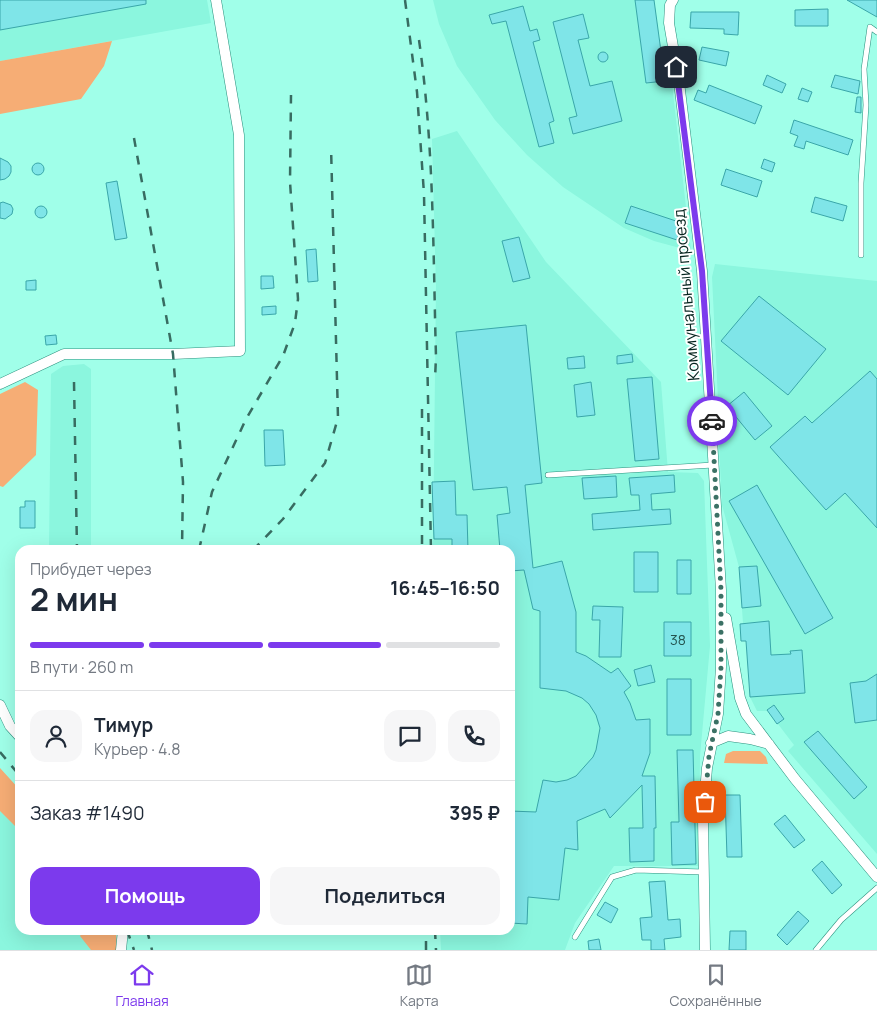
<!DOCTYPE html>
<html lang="ru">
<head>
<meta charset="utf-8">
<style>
  body { margin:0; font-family:Manrope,sans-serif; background:#f6f6f7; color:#1f2937; height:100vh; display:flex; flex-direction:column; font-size:19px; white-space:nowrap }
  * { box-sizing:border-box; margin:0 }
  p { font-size:16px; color:#747a83 }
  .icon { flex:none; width:28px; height:28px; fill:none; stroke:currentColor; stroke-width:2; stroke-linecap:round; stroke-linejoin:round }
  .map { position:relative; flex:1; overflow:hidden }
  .side { position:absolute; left:15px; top:545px; width:500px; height:390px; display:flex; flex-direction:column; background:#fff; border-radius:15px; box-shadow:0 5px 20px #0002 }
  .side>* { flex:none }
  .pin { position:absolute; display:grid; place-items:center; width:42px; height:42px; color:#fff; margin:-21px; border-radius:10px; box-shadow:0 2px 8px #0006 }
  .courier { position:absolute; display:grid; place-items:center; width:50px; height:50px; margin:-25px; border:4px solid #7c3aed; border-radius:50%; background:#fff; color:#222; box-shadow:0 1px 6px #0007 }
  .headline em { font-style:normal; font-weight:700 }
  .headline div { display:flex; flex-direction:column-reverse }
  .headline { display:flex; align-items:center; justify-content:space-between; height:85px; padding:0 15px }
  h1 { font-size:32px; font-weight:700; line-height:38px }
  .bar { display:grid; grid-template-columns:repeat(4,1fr); gap:8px 5px; align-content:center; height:60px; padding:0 15px }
  .bar i { height:6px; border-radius:4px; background:#e0e1e3 }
  .bar .on { background:#7c3aed }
  .bar p { grid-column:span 4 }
  .line { display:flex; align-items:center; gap:12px; padding:0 15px; border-top:1px solid #e0e1e3 }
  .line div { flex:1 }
  .round { display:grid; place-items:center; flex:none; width:52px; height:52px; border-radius:15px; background:#f6f6f7 }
  .primary-button { display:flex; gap:10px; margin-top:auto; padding:10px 15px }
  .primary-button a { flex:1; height:58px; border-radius:15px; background:#7c3aed; color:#fff; font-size:20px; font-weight:700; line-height:58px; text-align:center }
  .primary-button a+a { background:#f6f6f7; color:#1f2937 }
  .tab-bar { display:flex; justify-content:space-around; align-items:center; height:70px; border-top:1px solid #e0e1e3; background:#fff; font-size:14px; color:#747a83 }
  .tab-bar a { display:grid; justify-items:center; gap:2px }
  .tab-bar .on { color:#7c3aed }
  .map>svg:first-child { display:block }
  .built { fill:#8bf6de }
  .green { fill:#f6ad75 }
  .building { fill:#7fe5e8; stroke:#3aa6a9 }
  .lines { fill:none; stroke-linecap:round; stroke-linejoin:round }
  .lane-casing { stroke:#2b917e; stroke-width:6 }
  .street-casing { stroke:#2b917e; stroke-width:11 }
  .lane { stroke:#fff; stroke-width:5 }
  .street { stroke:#fff; stroke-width:10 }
  .rail { stroke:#386c61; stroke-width:2.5; stroke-dasharray:9 9; stroke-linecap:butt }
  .done { stroke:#3b7165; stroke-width:5; stroke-dasharray:0 9 }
  .route { stroke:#7c3aed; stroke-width:6 }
  .labels { text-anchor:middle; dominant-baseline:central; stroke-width:4; stroke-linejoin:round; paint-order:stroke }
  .number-label { font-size:14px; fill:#245450 }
  .street-label { font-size:16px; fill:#05241e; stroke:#fff }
</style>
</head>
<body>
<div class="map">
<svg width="877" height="950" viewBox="0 0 877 950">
  <rect width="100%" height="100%" fill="#a0ffe9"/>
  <path class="built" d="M 0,0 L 207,0 L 211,23 L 0,61 Z
    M 433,0 L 654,0 L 665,81 L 672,84 L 691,251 L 654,241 L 624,228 L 563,187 L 527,155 L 495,120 L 457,66 L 439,24 Z
    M 457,131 L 546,262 L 661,382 L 668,472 L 698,473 L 704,481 L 710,646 L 700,756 L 699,866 L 614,866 L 575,923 L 565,950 L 441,950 L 440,930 L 510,930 L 510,550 L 433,550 L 436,286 L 432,139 Z
    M 715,264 L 877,281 L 877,854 L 788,751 L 794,745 L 768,711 L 757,711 L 750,697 L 747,641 L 741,641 L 740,624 L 743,623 L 739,567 L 722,505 L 719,445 L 729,436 L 720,425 L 719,410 L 723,405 L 718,400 L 712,277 Z
    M 84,364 L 91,369 L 91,550 L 49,550 L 51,374 L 63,366 Z
    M 0,804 L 20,823 L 20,930 L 107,930 L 114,950 L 0,950 Z"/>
  <path class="green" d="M 112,41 L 104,66 L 81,99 L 0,114 L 0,61 Z
    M 25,382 L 38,390 L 36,455 L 3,487 L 0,486 L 0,394 Z
    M 733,751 L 760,751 L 766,757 L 768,764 L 724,763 L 726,754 Z
    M 0,768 L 20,790 L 20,831 L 0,811 Z
    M 84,930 L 116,930 L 117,950 L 91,950 L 80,936 Z"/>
  <path class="building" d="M 0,0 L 146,0 L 146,4 L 0,30 Z
    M 635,0 L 654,0 L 665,81 L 646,83 Z
    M 847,0 L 877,0 L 877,17 Z
    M 523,6 L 530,31 L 537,29 L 540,40 L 533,42 L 554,121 L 549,123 L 554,143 L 539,147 L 506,21 L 492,24 L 489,15 Z
    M 828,9 L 828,26 L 795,26 L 795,10 Z
    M 691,12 L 739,12 L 738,35 L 724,34 L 724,29 L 690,28 Z
    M 583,14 L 589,38 L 578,40 L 590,86 L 612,81 L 622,121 L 573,134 L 569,118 L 577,116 L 553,22 Z
    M 702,47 L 729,52 L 726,66 L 699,60 Z
    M598 57a5 5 0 1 1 10 0a5 5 0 1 1-10 0Z
    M 767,75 L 786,84 L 782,93 L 763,85 Z
    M 835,75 L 860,81 L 858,94 L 831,87 Z
    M 709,85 L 762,106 L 755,124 L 694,100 L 698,90 L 706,93 Z
    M 802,88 L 812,92 L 808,102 L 798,99 Z
    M 857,97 L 861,97 L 861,113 L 855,112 Z
    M 794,120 L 853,140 L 848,155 L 806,141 L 804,149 L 794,146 L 798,136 L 790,133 Z
    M 0,158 L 8,162 L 11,166 L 11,172 L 9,176 L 5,179 L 0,180 Z
    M 764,159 L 775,163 L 772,172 L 761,168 Z
    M32 169a6 6 0 1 1 12 0a6 6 0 1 1-12 0Z
    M 726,169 L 762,181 L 757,197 L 721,185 Z
    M 117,181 L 127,238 L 115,240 L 106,183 Z
    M 815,197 L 847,206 L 843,221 L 811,212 Z
    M 3,202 L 11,205 L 13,209 L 12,214 L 5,219 L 0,218 L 0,203 Z
    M35 212a6 6 0 1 1 12 0a6 6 0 1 1-12 0Z
    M 631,206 L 682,223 L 677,240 L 625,223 Z
    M 519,237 L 530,278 L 513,282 L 502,241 Z
    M 316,249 L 318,281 L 308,282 L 306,250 Z
    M 261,276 L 273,276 L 274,288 L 261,289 Z
    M 36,280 L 36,290 L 26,290 L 26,281 Z
    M 759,296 L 826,349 L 788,395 L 721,341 Z
    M 276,306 L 276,314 L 262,315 L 262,307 Z
    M 526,325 L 542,483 L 525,485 L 533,568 L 562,561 L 576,612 L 576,652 L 586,656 L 611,673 L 618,668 L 631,686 L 624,692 L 630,703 L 636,720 L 650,719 L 650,753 L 642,776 L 655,776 L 656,828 L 654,828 L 654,861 L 630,862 L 629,828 L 643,828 L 642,785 L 610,818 L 605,809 L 577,821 L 578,850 L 565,848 L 559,900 L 528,897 L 527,924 L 510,923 L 510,811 L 536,812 L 543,780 L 556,782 L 567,780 L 576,776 L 593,757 L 596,750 L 600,728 L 596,715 L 589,704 L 582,698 L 566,691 L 540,688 L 540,611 L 533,609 L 524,570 L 510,571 L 510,550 L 500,550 L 497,515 L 510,513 L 507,487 L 473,490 L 456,332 Z
    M 56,335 L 57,344 L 46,345 L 45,336 Z
    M 632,354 L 633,362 L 617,364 L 617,356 Z
    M 584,356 L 585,368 L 568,369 L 567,358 Z
    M 870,371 L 877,379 L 877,528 L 845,493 L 826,510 L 770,447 L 805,416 L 812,423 Z
    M 652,377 L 659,459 L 635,461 L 627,379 Z
    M 591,382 L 595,415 L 577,417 L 574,385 Z
    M 744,392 L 772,426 L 755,440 L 727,406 Z
    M 264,430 L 283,430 L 285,465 L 265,466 Z
    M 674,475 L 675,492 L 651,494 L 652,510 L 670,509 L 671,524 L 593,530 L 592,514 L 640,510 L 639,495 L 631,495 L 629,478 Z
    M 616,476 L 617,497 L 584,499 L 582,478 Z
    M 455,481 L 456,515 L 467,515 L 468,550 L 452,550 L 452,539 L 434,539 L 432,482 Z
    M 757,485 L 833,618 L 805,634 L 729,501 Z
    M 25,501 L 35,501 L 35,528 L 20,528 L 20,507 L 25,507 Z
    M 634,552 L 658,552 L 658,592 L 634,592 Z
    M 677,560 L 691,560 L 691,594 L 677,594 Z
    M 757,566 L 761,606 L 742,608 L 739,567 Z
    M 593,606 L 623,607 L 621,657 L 599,657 L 600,620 L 592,620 Z
    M 769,621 L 771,655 L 791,654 L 790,651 L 802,650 L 805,693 L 750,697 L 746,641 L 741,641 L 740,624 Z
    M 664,622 L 691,622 L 691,656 L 664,656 Z
    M 651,665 L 655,682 L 638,686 L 634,670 Z
    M 877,674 L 877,720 L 855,723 L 850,683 L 866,681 Z
    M 667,679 L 691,679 L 691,735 L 667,735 Z
    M 774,705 L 784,719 L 777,724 L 767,710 Z
    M 818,731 L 867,787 L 854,799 L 804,742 Z
    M 677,750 L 693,750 L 696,864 L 672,865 L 671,822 L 679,822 Z
    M 725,795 L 740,795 L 742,857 L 727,857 Z
    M 785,815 L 805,840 L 794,848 L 774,824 Z
    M 822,861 L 842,885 L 832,894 L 812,870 Z
    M 665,881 L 668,920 L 680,919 L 681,937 L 664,939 L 665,950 L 651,950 L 651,940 L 642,940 L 640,918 L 652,917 L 649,882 Z
    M 605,902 L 618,909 L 611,923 L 597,915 Z
    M 798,911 L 809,921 L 787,945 L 777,935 Z
    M 730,931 L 746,931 L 746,950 L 729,950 Z
    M 599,939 L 601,950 L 589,950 L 588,941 Z"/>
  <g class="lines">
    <defs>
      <path id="lane" d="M 861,255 L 861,183 L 866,105 L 864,69 L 870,27 L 877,32
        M 548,475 L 713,465
        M 575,937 L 612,877 L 636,870 L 704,872
        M 816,950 L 841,920 L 877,888"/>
      <path id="street" d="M 673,0 L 670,5 L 669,23 L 679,82 L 702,271 L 721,590 L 721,667 L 718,714 L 707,768 L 703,818 L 705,950
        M 0,384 L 64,354 L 173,354 L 240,351 L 239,135 L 216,0
        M 726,618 L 740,698 L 746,714 L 795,779 L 877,877
        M 0,705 L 10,726 L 20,737
        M 711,743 L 728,736 L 750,739 L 769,744
        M 121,950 L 123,930"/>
    </defs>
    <use href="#lane" class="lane-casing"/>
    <use href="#street" class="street-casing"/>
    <use href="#lane" class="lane"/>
    <use href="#street" class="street"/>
    <path class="rail" d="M 405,0 L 417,92 L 424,194 L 431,550
      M 419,40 C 434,145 433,251 436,357 L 435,379
      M 134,138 L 173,354 L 183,482 L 182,550
      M 74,382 L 77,550
      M 422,409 L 422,550
      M 199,550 L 212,492 L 246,419 L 283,356 L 295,323 L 298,299 L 290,182 L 291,95
      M 253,550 L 283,519 L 325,463 L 338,418 L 331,146
      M 0,752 L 20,776
      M 127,930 L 134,950
      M 147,930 L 152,950
      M 435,930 L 436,950
      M 426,950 L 426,930"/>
  </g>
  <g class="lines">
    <path class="done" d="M 705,802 L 709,756 L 718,714 L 721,667 L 721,590 L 712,421"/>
    <path class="route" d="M 676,67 L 702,271 L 712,421"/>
  </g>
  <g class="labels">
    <g class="number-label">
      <text x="678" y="639">38</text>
    </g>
    <g class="street-label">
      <text transform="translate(686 295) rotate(-95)">Коммунальный проезд</text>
    </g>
  </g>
</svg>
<div class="pin" style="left:705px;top:802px;background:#ea580c"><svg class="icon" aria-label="bag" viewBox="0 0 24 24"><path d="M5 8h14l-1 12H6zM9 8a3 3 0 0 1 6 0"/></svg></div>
<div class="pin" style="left:676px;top:67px;background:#1f2937"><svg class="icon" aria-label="home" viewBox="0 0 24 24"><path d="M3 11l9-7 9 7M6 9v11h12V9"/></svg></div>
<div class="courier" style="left:712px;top:421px"><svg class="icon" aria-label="car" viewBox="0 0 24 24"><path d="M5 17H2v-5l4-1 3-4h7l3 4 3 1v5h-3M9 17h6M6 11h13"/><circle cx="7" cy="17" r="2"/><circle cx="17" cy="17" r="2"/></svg></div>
<section class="side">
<div class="headline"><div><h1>2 мин</h1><p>Прибудет через</p></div><em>16:45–16:50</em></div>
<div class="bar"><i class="on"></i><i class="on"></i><i class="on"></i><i></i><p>В пути · 260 m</p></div>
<div class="line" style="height:90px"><a class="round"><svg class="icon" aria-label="person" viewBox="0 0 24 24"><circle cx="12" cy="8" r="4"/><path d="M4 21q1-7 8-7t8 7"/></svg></a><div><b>Тимур</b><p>Курьер · 4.8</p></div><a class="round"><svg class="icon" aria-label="chat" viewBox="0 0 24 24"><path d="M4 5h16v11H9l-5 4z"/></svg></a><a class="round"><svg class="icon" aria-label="phone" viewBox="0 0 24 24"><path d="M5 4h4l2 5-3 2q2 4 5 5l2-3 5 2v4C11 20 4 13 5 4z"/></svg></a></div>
<div class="line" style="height:65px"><div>Заказ #1490</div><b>395 ₽</b></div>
<div class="primary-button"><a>Помощь</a><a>Поделиться</a></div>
</section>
</div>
<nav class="tab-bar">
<a class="on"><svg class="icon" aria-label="home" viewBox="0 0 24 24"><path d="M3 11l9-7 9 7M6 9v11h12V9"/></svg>Главная</a>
<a><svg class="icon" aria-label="map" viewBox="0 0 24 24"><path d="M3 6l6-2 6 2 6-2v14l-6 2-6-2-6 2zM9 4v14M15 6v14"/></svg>Карта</a>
<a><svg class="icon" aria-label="saved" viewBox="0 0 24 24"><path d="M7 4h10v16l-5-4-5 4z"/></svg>Сохранённые</a>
</nav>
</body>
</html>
